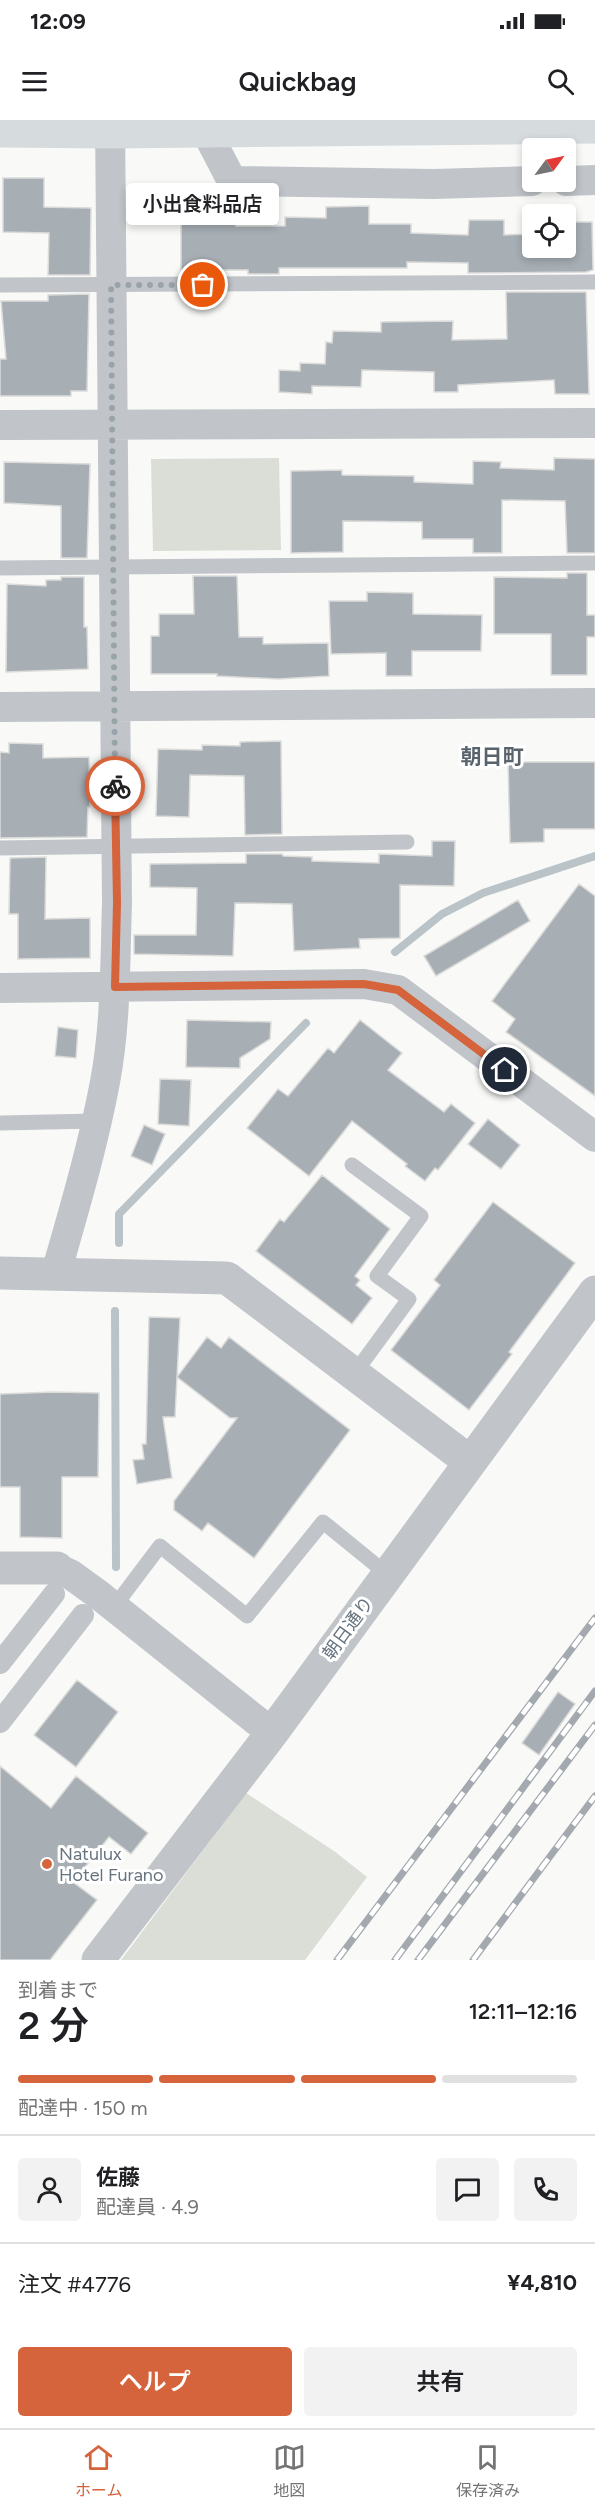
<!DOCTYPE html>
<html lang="ja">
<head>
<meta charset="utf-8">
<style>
  body { margin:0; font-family:Figtree,"Noto Sans JP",sans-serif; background:#f2f2f2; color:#202124; height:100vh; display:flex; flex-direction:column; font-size:22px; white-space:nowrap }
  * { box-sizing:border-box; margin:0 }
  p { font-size:20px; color:#757577 }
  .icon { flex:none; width:33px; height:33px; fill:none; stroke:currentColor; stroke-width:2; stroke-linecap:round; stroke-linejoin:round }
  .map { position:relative; height:1840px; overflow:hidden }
  .drawer { display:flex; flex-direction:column; background:#fff; flex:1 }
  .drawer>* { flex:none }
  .needle { width:39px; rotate:57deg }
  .buttons { position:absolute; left:522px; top:18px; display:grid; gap:12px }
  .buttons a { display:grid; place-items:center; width:54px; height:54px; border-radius:6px; background:#fff; box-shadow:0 3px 9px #0003; font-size:30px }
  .pin { position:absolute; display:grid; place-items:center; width:51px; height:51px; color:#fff; margin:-26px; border:3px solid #fff; border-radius:50%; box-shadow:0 2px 6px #0007 }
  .courier { position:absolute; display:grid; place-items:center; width:60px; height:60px; margin:-30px; border:4px solid #d5633c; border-radius:50%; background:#fff; color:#222; box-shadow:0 2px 8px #0007 }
  .bubble { position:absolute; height:42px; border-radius:6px; background:#fff; box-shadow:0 3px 9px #0003; font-size:20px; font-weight:600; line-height:42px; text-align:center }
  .headline em { font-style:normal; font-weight:600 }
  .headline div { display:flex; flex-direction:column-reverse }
  .headline { display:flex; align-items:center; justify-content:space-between; height:102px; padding:0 18px }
  h1 { font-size:39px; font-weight:600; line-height:45px }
  .bar { display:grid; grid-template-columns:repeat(4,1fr); gap:9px 6px; align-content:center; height:72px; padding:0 18px }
  .bar i { height:8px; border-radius:4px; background:#e0e0e0 }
  .bar .selected { background:#d5633c }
  .bar p { grid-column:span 4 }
  .line { display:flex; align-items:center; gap:15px; padding:0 18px; border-top:2px solid #e0e0e0 }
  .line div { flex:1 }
  .round { display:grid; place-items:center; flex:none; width:63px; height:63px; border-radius:6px; background:#f2f2f2 }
  .cta { display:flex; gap:12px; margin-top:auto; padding:12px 18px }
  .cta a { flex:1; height:69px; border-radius:6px; background:#d5633c; color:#fff; font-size:24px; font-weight:600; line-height:69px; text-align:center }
  .cta a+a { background:#f2f2f2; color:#202124 }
  .status { display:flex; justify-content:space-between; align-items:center; height:42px; padding:0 30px; background:#fff; direction:ltr }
  .status svg { height:16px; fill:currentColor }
  header { display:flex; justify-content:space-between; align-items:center; height:78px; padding:0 18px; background:#fff; font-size:27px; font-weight:600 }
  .tabs { display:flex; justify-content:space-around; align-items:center; height:84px; border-top:2px solid #e0e0e0; background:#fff; font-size:16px; color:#757577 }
  .tabs a { display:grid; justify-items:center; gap:3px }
  .tabs .selected { color:#d5633c }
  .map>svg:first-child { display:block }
  .green { fill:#daded7 }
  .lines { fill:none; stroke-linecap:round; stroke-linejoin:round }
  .stream { stroke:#bac4c8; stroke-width:8 }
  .building { fill:#a7afb5; stroke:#dbdbda; stroke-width:1.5 }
  .service { stroke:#c1c5c9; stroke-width:15 }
  .pedestrian { stroke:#c1c5c9; stroke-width:22 }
  .minor { stroke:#c1c5c9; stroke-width:30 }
  .tertiary { stroke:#c1c5c9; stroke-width:33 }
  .trunk { stroke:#d6dbde; stroke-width:33 }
  .rail-casing { stroke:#a3a9af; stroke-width:7 }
  .rail { stroke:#fff; stroke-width:4.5; stroke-dasharray:14; stroke-linecap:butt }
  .done { stroke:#99a3aa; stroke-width:6; stroke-dasharray:0 10.8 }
  .route { stroke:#d5633c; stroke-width:8 }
  .poi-dot { fill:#d5633c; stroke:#fff; stroke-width:2 }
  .labels { text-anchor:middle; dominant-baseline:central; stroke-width:6; stroke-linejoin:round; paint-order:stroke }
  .street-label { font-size:18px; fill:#667480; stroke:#fff }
  .poi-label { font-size:18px; fill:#667480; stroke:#fff; text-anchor:start }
  .quarter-label { font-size:21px; font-weight:bold; fill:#59636c; stroke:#fff }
</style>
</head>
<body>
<div class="status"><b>12:09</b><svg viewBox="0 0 49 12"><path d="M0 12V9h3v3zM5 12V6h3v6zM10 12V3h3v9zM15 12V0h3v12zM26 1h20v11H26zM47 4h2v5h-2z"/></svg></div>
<header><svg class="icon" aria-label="menu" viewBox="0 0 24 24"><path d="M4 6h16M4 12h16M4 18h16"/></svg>Quickbag<svg class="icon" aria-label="search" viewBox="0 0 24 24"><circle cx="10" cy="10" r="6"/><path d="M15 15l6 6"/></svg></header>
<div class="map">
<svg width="595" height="1840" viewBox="0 0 595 1840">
  <rect width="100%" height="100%" fill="#f9faf8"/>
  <path class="green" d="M 279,338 L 281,430 L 153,431 L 151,339 Z
    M 246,1673 L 334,1731 L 367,1757 L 305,1840 L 121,1840 Z"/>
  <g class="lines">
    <path class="stream" d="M 395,832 L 442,794 L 483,773 L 595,736
      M 119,1123 L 119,1094 L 306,903
      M 115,1191 L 116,1447"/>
  </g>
  <path class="building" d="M 3,58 L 44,58 L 44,87 L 91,88 L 90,155 L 48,155 L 49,113 L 3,112 Z
    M 369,86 L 369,104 L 411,104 L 411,113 L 468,115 L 469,100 L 504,100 L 504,115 L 532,114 L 532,128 L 566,128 L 566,102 L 592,102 L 593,150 L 586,152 L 468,153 L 468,143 L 407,142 L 407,148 L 279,148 L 279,154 L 248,154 L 248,150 L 181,150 L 181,88 L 236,89 L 236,106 L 285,106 L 285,97 L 326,98 L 326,87 Z
    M 506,172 L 586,172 L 589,274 L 555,274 L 554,260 L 458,265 L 458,272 L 434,272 L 434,252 L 362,250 L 361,267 L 312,266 L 312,274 L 279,272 L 279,250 L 300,251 L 300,243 L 325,244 L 326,222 L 332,223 L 333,211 L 381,212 L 381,202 L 453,201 L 452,220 L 507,219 Z
    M 89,174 L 87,271 L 71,271 L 71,276 L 0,276 L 0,239 L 6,239 L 1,181 L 48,181 L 48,175 Z
    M 554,338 L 595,339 L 595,433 L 567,433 L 565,381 L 502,380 L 502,433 L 473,433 L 473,419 L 422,419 L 422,402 L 343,401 L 343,432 L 291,433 L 291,351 L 342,350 L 342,355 L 414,356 L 414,362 L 473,364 L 473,341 L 501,342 L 500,348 L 554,350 Z
    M 4,342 L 90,344 L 87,438 L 61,438 L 61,386 L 4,383 Z
    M 567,453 L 587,453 L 587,495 L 595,495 L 595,517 L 587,517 L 587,555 L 551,555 L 551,514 L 494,514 L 494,457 L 567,458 Z
    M 193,456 L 237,456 L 239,517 L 263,517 L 263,524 L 328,523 L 329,556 L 278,559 L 217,556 L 217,554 L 151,554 L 151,516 L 159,516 L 159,494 L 194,494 Z
    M 61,457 L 84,457 L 84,507 L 87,507 L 88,549 L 6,552 L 7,464 L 46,466 L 46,460 L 61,460 Z
    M 367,472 L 413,473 L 413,494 L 482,495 L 481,531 L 412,531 L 412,556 L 386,556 L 386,533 L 331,534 L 329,481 L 367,481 Z
    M 281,621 L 282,714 L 245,715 L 244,656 L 190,655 L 189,697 L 156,696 L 158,629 L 202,630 L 202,625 L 240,626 L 240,622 Z
    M 9,623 L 43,624 L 43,638 L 89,637 L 90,687 L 88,687 L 87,717 L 0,718 L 0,632 L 9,633 Z
    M 508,642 L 595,642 L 595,709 L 544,709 L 544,722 L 510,723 Z
    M 432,721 L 455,721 L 454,766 L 400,765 L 400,818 L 359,819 L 360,828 L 294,831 L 292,784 L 235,783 L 233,836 L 134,834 L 134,815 L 196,815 L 197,768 L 150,767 L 150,744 L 246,743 L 246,734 L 282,734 L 283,736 L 312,737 L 312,741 L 379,743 L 379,734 L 432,736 Z
    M 46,737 L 45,799 L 90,798 L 90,838 L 18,839 L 18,794 L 9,794 L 10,738 Z
    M 579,764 L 595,776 L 595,976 L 506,912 L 515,899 L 492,881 Z
    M 518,780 L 530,801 L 436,856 L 424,836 Z
    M 187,900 L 271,902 L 270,919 L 240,938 L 240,948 L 186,947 Z
    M 360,900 L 402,933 L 388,950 L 444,992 L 451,984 L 475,1003 L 438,1050 L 435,1048 L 425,1061 L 405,1046 L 407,1044 L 352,1001 L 309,1056 L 247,1008 L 278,969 L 288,976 L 328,928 L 334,933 Z
    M 58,907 L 78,910 L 76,938 L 55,936 Z
    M 160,959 L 191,960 L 189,1006 L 158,1004 Z
    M 488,999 L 520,1025 L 501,1049 L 468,1024 Z
    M 144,1005 L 165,1014 L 152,1045 L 131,1036 Z
    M 322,1055 L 390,1109 L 355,1156 L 360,1160 L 356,1165 L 372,1178 L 352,1204 L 256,1131 L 280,1099 L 284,1102 Z
    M 493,1082 L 575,1143 L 509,1232 L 512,1234 L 469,1290 L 391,1230 L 440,1165 L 434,1160 Z
    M 149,1197 L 180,1198 L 175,1297 L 163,1297 L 172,1358 L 137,1364 L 133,1340 L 144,1339 L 142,1324 L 146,1324 Z
    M 207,1217 L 221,1228 L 229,1217 L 350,1310 L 254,1438 L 208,1403 L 202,1411 L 174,1390 L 174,1381 L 237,1298 L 230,1298 L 177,1257 Z
    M 54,1272 L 99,1273 L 98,1357 L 62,1357 L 62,1418 L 20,1417 L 20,1367 L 0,1367 L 0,1274 Z
    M 77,1560 L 118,1592 L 76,1647 L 34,1615 Z
    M 558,1572 L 575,1584 L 539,1635 L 522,1623 Z
    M 0,1646 L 51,1688 L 76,1656 L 148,1713 L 131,1734 L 109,1717 L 73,1762 L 97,1780 L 50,1840 L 0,1840 Z"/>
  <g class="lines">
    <path class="service" d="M 0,165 L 595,162
      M 0,448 L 595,443
      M 0,728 L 407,722
      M 0,1003 L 96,1001
      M 352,1045 L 421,1096 L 377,1156 L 409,1179 L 354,1254
      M 114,1487 L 160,1426 L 247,1496 L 323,1402 L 387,1454"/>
    <path class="pedestrian" d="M 0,1543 L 54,1474
      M 0,1602 L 83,1495"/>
    <path class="minor" d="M 220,0 L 206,11 L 232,61 L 434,64 L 532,61
      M 566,61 L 595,60
      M 0,305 L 595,303
      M 0,587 L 595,583
      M 0,868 L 364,864 L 398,870 L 595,1017
      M 56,1153 C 74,1090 93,1026 105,962 C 116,904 115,842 117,783 L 110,0
      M 57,1448 L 70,1454 L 99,1475 L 272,1613"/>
    <path class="tertiary" d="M 0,1153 L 227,1158 L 469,1341
      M 0,1448 L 57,1448
      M 98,1840 L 272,1613 L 595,1172"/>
    <path class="trunk" d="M 0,11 L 110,12 L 595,7"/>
    <defs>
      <path id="rail" d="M 337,1840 L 595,1498
        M 395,1840 L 595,1571
        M 418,1840 L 595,1605
        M 473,1840 L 595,1676"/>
    </defs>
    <use href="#rail" class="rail-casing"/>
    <use href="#rail" class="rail"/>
  </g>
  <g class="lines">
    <path class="done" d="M 115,666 L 111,165 L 203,165"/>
    <path class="route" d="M 115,666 L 117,783 L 115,867 L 364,864 L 398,870 L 505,950"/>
  </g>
  <circle class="poi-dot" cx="47" cy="1744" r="6"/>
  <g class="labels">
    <g class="street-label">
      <text transform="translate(348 1508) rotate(-54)">朝日通り</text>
    </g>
    <g class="poi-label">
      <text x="59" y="1734">Natulux<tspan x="59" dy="21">Hotel Furano</tspan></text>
    </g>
    <g class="quarter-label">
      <text x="492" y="636">朝日町</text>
    </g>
  </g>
</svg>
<div class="buttons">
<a><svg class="needle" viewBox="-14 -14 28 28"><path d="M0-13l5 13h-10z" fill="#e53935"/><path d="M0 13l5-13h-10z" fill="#757577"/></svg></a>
<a><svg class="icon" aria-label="locate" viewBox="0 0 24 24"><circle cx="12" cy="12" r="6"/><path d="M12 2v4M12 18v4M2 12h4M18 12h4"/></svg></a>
</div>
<div class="pin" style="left:203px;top:165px;background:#ea580c"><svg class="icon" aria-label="bag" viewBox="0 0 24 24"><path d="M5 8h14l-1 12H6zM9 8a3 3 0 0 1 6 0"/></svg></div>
<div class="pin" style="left:505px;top:950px;background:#1f2937"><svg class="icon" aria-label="home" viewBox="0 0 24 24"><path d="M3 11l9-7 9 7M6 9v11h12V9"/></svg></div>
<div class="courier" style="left:115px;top:666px"><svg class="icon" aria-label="bike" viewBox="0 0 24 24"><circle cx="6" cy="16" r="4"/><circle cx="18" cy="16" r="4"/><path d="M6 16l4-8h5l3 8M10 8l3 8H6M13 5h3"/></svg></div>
<div class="bubble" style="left:126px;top:63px;width:153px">小出食料品店</div>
</div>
<section class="drawer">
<div class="headline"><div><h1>2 分</h1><p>到着まで</p></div><em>12:11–12:16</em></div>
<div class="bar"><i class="selected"></i><i class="selected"></i><i class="selected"></i><i></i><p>配達中 · 150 m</p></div>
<div class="line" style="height:108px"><a class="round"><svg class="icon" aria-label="person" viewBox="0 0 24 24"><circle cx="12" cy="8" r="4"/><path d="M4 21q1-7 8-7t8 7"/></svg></a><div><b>佐藤</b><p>配達員 · 4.9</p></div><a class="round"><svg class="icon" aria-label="chat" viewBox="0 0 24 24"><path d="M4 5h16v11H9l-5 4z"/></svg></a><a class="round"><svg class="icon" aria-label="phone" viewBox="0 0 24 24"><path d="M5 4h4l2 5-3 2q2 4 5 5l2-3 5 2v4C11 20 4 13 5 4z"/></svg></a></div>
<div class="line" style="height:78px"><div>注文 #4776</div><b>¥4,810</b></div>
<div class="cta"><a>ヘルプ</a><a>共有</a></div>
</section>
<nav class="tabs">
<a class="selected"><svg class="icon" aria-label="home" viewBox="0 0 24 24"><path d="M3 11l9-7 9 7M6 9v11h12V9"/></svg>ホーム</a>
<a><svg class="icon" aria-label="map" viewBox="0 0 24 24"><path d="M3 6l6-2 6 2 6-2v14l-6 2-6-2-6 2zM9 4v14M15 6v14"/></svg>地図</a>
<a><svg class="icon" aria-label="saved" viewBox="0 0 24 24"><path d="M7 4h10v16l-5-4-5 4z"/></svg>保存済み</a>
</nav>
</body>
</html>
